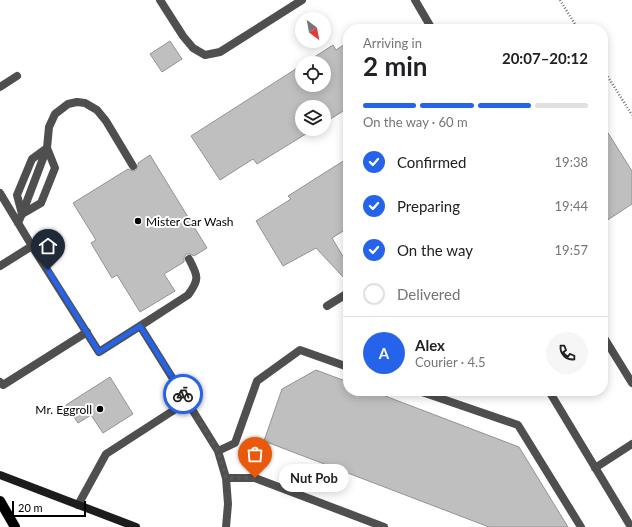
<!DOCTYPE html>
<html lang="en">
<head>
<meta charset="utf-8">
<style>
  body { margin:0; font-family:Lato,sans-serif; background:#f6f6f6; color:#202124; height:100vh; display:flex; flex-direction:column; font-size:15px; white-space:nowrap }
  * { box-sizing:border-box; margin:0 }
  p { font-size:13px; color:#757577 }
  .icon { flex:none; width:22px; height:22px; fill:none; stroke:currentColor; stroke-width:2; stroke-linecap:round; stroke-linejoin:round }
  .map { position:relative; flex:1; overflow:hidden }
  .sheet { position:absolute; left:343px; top:24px; width:265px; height:372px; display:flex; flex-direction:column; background:#fff; border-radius:16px; box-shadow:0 2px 10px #0003 }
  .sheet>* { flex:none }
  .needle { width:26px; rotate:148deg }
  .tools { position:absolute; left:295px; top:12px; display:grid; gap:8px }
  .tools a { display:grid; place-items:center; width:36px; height:36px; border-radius:50%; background:#fff; box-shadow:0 2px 10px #0003; font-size:20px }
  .scale { position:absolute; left:12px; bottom:10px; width:74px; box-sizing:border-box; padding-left:4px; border:2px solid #000; border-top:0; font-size:11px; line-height:14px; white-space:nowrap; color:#000; -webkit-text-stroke:3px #fff; paint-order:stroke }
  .pin { position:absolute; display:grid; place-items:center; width:34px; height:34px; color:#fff; margin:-41px -17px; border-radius:50% 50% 50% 0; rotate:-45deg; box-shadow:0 0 4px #0007 }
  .pin .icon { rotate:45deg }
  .courier { position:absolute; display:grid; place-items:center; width:40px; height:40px; margin:-20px; border:3px solid #2563eb; border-radius:50%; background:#fff; color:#222; box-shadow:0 1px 5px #0007 }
  .bubble { position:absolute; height:28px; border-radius:14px; background:#fff; box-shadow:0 2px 10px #0003; font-size:13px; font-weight:700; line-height:28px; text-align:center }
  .summary em { font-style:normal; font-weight:700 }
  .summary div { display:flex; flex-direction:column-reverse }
  .summary { display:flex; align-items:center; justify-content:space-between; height:68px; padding:0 20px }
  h1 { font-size:26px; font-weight:700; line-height:30px }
  .bar { display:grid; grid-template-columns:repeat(4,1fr); gap:6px 4px; align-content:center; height:48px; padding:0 20px }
  .bar i { height:5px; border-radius:3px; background:#e0e0e0 }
  .bar .current { background:#2563eb }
  .bar p { grid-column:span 4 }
  .line { display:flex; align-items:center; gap:10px; padding:0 20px; border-top:1px solid #e0e0e0 }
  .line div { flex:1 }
  .round { display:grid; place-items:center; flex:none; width:42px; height:42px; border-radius:21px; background:#f6f6f6 }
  ol { padding:0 20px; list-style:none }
  li { display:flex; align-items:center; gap:12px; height:44px }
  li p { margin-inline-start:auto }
  li .icon { padding:4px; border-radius:50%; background:#2563eb; color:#fff; stroke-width:4 }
  li:last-child { color:#757577 }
  li i { width:22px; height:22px; border:2px solid #e0e0e0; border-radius:50% }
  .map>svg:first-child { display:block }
  .building { fill:#bfbfbf; stroke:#939393 }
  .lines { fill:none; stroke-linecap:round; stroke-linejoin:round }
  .primary-casing { stroke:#dbdbdb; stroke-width:11 }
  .path { stroke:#717171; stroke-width:2.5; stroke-dasharray:1 2; stroke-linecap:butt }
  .service { stroke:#4f4f4f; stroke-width:8 }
  .secondary { stroke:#1c1c1c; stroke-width:8 }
  .primary { stroke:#000; stroke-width:10 }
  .done { stroke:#595959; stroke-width:4; stroke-dasharray:0 7.2 }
  .route { stroke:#2563eb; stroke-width:5 }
  .poi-dot { fill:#000; stroke:#fff; stroke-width:1.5 }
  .labels { text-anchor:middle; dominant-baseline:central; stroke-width:4; stroke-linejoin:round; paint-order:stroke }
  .poi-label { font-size:12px; fill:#000; stroke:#fff; text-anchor:start }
</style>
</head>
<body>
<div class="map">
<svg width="632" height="527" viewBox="0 0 632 527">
  <rect width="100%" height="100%" fill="#fff"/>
  <path class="building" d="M 170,41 L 182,59 L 162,72 L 150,54 Z
    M 348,42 L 348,108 L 324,123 L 324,107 L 302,107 L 302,129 L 314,129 L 257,164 L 253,159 L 220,180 L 191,136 L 302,65 L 302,85 L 324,85 L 324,63 L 305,63 L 333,45 L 336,50 Z
    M 603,125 L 632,171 L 632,204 L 603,223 Z
    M 150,155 L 207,248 L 194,256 L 190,254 L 186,254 L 184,258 L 184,262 L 164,274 L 175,291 L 140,312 L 117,275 L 112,278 L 91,243 L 96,240 L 73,203 L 128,169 L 133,171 L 136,170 L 138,166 L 138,163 Z
    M 348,158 L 348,228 L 332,238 L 348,265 L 348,277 L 345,279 L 316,248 L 283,266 L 256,221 L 291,199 L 288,196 Z
    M 316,370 L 348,382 L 348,391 L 372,391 L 519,447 L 568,527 L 489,527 L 264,441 L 282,389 Z
    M 110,377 L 133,414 L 103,433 L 91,415 L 78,423 L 66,405 Z"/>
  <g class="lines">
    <defs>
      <path id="primary" d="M 0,501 L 15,527"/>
    </defs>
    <use href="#primary" class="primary-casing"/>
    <path class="path" d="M 560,0 L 578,29
      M 603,69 L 632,115"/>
    <path class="service" d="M 160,0 L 183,36 L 193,48 L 205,55 L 220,52 L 302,0
      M 415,0 L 432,29
      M 0,87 L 17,76
      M 47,148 L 55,168 L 41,203 L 22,214 L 17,195 L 32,159 Z
      M 0,193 L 32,246 L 99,352 L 140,326 L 188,295 C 200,279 198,276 189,259
      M 18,223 L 22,214 L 47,148 L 49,127 L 55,114 L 68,104 L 77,102 L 85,103 L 97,110 L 106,121 L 133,166
      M 0,266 L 32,246
      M 327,306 L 348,293
      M 140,326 L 218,451 L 226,478 L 228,504 L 226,527
      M 603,336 L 632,383
      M 0,382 L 3,385 L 87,332
      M 419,391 L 518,425 L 581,527
      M 549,391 L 631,527
      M 218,451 L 235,443 L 257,381 L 300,350 L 348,367
      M 595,468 L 632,444
      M 226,478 L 255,478 L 384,527
      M 78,505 L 106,454 L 188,401"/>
    <path class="secondary" d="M 0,475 L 136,527"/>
    <use href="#primary" class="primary"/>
  </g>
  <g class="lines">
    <path class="done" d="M 183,394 L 218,451 L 226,478 L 255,478"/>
    <path class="route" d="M 48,270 L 99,352 L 140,326 L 183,394"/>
  </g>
  <g class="poi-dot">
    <circle cx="138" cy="221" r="4"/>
    <circle cx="100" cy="409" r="4"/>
  </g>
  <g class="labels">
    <g class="poi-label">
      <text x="146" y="221">Mister Car Wash</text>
      <text x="92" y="409" text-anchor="end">Mr. Eggroll</text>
    </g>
  </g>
</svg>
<div class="tools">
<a><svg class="needle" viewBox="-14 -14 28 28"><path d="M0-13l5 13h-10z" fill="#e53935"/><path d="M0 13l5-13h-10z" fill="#757577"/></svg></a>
<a><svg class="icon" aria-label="locate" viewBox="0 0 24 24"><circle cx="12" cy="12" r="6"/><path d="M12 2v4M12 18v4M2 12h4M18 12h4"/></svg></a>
<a><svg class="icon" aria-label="layers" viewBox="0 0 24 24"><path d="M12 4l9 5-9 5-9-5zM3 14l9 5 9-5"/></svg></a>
</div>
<div class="scale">20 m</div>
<div class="pin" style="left:255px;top:478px;background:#ea580c"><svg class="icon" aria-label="bag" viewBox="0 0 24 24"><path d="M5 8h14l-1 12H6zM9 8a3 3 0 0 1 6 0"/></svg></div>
<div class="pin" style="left:48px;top:270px;background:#1f2937"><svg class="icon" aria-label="home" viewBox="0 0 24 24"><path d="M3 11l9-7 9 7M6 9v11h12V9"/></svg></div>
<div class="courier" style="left:183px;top:394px"><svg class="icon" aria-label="bike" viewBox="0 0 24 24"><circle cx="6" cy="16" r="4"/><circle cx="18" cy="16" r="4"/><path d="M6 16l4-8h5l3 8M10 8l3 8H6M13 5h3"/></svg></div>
<div class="bubble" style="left:279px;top:464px;width:70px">Nut Pob</div>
<section class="sheet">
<div class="summary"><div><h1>2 min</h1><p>Arriving in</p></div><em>20:07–20:12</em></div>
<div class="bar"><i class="current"></i><i class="current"></i><i class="current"></i><i></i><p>On the way · 60 m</p></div>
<ol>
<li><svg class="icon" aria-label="check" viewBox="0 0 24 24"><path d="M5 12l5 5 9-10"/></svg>Confirmed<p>19:38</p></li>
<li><svg class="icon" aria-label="check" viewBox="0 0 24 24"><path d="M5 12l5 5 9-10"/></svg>Preparing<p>19:44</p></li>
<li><svg class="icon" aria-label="check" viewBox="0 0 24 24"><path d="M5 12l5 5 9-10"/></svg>On the way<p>19:57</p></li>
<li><i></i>Delivered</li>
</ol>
<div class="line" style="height:72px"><b class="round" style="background:#2563eb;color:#fff">A</b><div><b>Alex</b><p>Courier · 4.5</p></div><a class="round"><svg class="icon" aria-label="phone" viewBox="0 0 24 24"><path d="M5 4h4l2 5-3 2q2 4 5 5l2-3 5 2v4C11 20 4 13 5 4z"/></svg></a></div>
</section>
</div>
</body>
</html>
